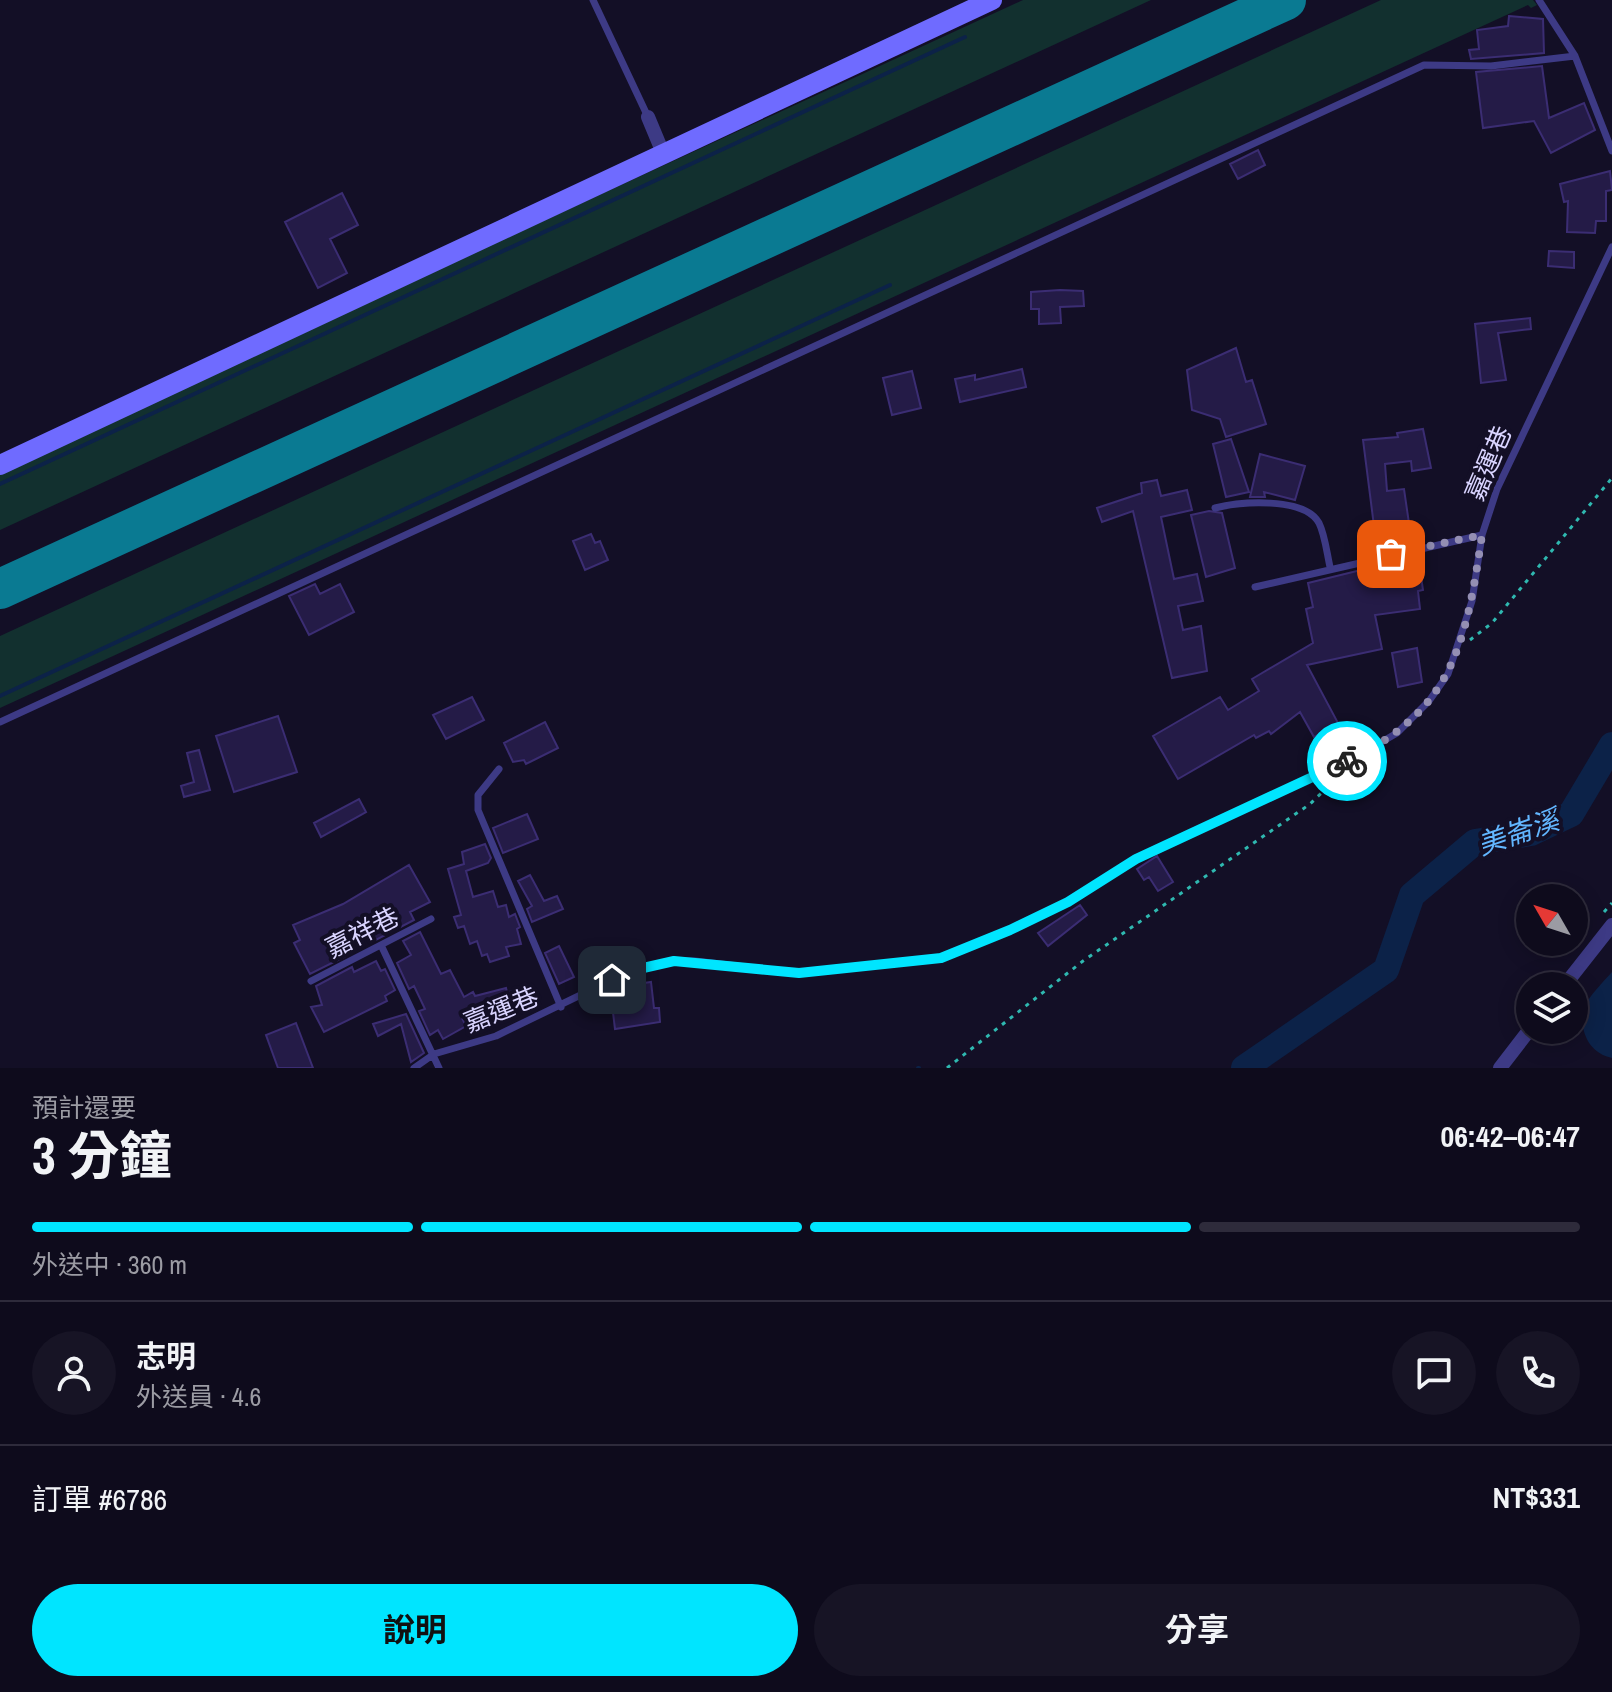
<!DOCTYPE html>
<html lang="zh-TW">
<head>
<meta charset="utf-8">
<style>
  body { margin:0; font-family:"Archivo Narrow","Noto Sans TC",sans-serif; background:#171425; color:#f1f3f6; height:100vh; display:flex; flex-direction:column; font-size:30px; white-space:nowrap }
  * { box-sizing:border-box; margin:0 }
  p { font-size:26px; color:#9b9ba3 }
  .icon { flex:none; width:44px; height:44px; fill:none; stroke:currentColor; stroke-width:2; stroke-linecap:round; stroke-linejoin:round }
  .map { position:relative; height:1068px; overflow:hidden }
  .drawer { display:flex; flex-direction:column; background:#0e0b1c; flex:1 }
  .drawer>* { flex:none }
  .needle { width:52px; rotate:309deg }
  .buttons { position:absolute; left:1516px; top:884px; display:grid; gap:16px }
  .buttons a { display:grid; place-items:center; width:72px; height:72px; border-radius:50%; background:#0e0b1c; box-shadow:0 4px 20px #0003,0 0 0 2px #2e2b3b; font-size:40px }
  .pin { position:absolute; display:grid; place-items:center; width:68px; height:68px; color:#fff; margin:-34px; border-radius:16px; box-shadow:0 4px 12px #0006 }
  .courier { position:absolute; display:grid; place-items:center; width:80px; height:80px; margin:-40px; border:6px solid #00e5ff; border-radius:50%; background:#fff; color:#222; box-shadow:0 2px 10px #0007 }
  .summary em { font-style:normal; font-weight:700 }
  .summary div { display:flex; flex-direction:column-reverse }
  .summary { display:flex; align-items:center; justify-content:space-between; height:136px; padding:0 32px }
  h1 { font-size:52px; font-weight:700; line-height:60px }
  .bar { display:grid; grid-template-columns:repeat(4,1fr); gap:12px 8px; align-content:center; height:96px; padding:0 32px }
  .bar i { height:10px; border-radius:6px; background:#2e2b3b }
  .bar .selected { background:#00e5ff }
  .bar p { grid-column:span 4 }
  .line { display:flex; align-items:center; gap:20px; padding:0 32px; border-top:2px solid #2e2b3b }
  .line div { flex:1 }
  .round { display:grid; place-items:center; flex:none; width:84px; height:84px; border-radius:42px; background:#171425 }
  .primary-button { display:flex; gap:16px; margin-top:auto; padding:16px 32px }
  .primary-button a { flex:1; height:92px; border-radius:48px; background:#00e5ff; color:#111; font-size:32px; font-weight:700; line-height:92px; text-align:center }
  .primary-button a+a { background:#171425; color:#f1f3f6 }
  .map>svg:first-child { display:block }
  .green { fill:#12302f }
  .water { fill:#0c2248 }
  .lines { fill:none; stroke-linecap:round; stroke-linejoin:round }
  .stream { stroke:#0c2248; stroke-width:4 }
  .river { stroke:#0c2248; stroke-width:26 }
  .taxiway { stroke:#0a7a92; stroke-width:40 }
  .building { fill:#241b47; stroke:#3b2d73; stroke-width:2 }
  .path { stroke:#2fb8b0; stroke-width:3; stroke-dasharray:4 6; stroke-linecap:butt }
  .lane { stroke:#3d3a85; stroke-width:7 }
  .street { stroke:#3d3a85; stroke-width:14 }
  .secondary { stroke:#6f6bff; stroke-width:20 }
  .done { stroke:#948fb3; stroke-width:8; stroke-dasharray:0 14.4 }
  .route { stroke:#00e5ff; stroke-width:10 }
  .labels { text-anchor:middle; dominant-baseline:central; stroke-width:8; stroke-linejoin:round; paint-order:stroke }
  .street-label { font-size:26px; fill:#d9d4ff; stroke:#130f26 }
  .water-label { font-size:28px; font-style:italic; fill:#62b6ff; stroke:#130f26 }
</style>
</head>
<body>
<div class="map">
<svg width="1612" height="1068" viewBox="0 0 1612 1068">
  <rect width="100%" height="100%" fill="#130f26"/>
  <path class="green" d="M 1023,0 L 1151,0 L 0,530 L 0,471 Z
    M 1381,0 L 1533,0 L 1537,5 L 1531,8 L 1528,5 L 0,708 L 0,636 Z"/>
  <path class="water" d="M 1612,972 L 1612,1058 C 1587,1053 1576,1026 1587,1002 C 1593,992 1604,981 1612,972 Z"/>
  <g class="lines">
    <path class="stream" d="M 0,484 L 965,37
      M 0,696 L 890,285
      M 918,1068 L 919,1068"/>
    <path class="river" d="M 1244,1068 L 1386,970 L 1412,895 L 1475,842 L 1531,833 L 1571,814 L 1612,745"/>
    <path class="taxiway" d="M 0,589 L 1286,0"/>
  </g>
  <path class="building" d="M 1509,16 L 1543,19 L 1544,53 L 1471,59 L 1469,50 L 1479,49 L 1477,30 L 1508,26 Z
    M 1542,66 L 1549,118 L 1584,103 L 1595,130 L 1551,153 L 1534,121 L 1483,128 L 1476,72 Z
    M 1258,150 L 1265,165 L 1238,179 L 1230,164 Z
    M 1610,171 L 1612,190 L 1606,191 L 1606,221 L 1596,221 L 1595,233 L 1567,232 L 1568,201 L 1564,202 L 1560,184 Z
    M 342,193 L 358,225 L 330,239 L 347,273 L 318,288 L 285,222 Z
    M 1549,251 L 1574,252 L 1574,268 L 1548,266 Z
    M 1060,290 L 1083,291 L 1084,306 L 1060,307 L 1061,323 L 1039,324 L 1039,309 L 1031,309 L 1031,292 Z
    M 1530,318 L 1531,329 L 1498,333 L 1506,380 L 1481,383 L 1475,324 Z
    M 1236,348 L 1246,382 L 1252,380 L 1266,424 L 1226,437 L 1220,419 L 1192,410 L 1187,370 Z
    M 1022,369 L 1026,387 L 960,402 L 955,379 L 975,375 L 975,380 Z
    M 912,371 L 921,408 L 892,415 L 883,378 Z
    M 1423,429 L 1431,468 L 1412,471 L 1411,461 L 1385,464 L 1387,491 L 1404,489 L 1412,544 L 1396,548 L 1394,531 L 1375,534 L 1363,440 L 1398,437 L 1397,433 Z
    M 1231,439 L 1249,492 L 1226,497 L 1213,444 Z
    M 1260,454 L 1305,466 L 1295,500 L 1264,492 L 1265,497 L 1250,497 Z
    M 1157,480 L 1161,496 L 1187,490 L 1192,510 L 1161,517 L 1174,579 L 1197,574 L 1203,601 L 1178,606 L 1183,630 L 1201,626 L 1207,671 L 1172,678 L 1133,511 L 1102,522 L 1097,508 L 1142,493 L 1141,483 Z
    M 1209,511 L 1222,513 L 1235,568 L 1206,577 L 1191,515 Z
    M 591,534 L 595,543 L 600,541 L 608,560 L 585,570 L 573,541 Z
    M 1418,556 L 1423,590 L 1418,591 L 1420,609 L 1375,615 L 1382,649 L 1307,665 L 1338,723 L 1314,737 L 1300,712 L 1271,734 L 1269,731 L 1256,738 L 1254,735 L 1178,779 L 1153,736 L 1220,697 L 1228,710 L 1259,691 L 1252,679 L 1313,643 L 1306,609 L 1313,607 L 1308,583 Z
    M 315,584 L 320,594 L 340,584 L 354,612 L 309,635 L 289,596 Z
    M 1417,648 L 1422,682 L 1398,687 L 1392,653 Z
    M 472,697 L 484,720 L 446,739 L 433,715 Z
    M 278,716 L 297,772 L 234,792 L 216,736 Z
    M 545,722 L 558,748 L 526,764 L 524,760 L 513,762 L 504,743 Z
    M 199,750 L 210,790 L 184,797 L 181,786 L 194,782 L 187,753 Z
    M 359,799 L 366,812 L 321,837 L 314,823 Z
    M 527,814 L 538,839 L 503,853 L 493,828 Z
    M 485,844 L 491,858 L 488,863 L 466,871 L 473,897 L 493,891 L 498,907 L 506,905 L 509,917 L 515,914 L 520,927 L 517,929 L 521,944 L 506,947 L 509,956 L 490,962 L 487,954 L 482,956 L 477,941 L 470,944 L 464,926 L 458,928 L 454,917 L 461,915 L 448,869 L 464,864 L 462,852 Z
    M 1157,856 L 1173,882 L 1158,891 L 1149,877 L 1144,880 L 1137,869 Z
    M 409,865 L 430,902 L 410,912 L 414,920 L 372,942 L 368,934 L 341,946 L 346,956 L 310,974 L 294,943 L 300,940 L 293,925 L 343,904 Z
    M 530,875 L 544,901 L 557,896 L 563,909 L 532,922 L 527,909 L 532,906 L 518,881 Z
    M 1080,905 L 1087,915 L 1048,946 L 1038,933 Z
    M 420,932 L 441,974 L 450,970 L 464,997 L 473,992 L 475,996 L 506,988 L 507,992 L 525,990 L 528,1011 L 485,1013 L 482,1006 L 461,1016 L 466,1026 L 443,1039 L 438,1030 L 430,1035 L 419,1011 L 425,1009 L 414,986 L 409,989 L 397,963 L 411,955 L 403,941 Z
    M 559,946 L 574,977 L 559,984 L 545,953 Z
    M 376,961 L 381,971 L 385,969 L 395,990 L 385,996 L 387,1001 L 324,1032 L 311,1007 L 322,1005 L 316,986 L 352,967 L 354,972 Z
    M 651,982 L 654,1008 L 659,1008 L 660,1022 L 615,1029 L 610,988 Z
    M 406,1014 L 424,1053 L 411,1062 L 401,1024 L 378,1036 L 373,1024 Z
    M 296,1023 L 313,1068 L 278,1068 L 266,1035 Z"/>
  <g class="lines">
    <path class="path" d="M 1470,640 L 1492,623 L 1612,478
      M 1604,912 L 1612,903
      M 1522,1017 L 1530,1007
      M 947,1068 L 1083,961 L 1310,804 L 1338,777"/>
    <path class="lane" d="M 593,0 L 648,117
      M 1539,0 L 1575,56 L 1612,151
      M 1215,508 C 1239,502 1304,496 1319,523 C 1325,535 1327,554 1330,567
      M 1255,587 L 1482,535
      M 0,722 L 1424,65 L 1491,66 L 1575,56
      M 499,769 L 478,795 L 478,810 L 561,1007
      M 381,945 L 439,1068
      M 311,981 L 431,919
      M 414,1068 L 434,1054 L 496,1036 L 630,971 L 674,961 L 695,961 L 799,973 L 941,958 L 1010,930 L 1068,902 L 1136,859 L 1361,754 L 1397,733 L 1429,701 L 1448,674 L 1472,601 L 1482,535 L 1497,489 L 1612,247"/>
    <path class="street" d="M 648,117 L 663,153
      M 1564,986 L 1612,925
      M 1500,1068 L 1530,1029"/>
    <path class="secondary" d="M 0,465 L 992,0"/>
  </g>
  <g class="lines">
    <path class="done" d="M 1347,761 C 1454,711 1466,642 1482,535 L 1391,554"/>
    <path class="route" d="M 612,980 L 630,971 L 674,961 L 799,973 L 941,958 L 1010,930 L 1068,902 L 1136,859 L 1347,761"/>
  </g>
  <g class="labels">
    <g class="street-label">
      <text transform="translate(1488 463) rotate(-67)">嘉運巷</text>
      <text transform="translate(362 932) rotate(-27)">嘉祥巷</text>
      <text transform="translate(501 1009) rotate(-22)">嘉運巷</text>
    </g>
    <g class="water-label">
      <text transform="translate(1518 832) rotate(-19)">美崙溪</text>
    </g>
  </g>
</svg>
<div class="buttons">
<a><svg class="needle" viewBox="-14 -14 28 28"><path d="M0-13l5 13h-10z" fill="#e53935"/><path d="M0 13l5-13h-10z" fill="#9b9ba3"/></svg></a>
<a><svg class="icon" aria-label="layers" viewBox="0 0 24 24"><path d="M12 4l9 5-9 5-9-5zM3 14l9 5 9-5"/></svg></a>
</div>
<div class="pin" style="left:1391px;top:554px;background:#ea580c"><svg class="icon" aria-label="bag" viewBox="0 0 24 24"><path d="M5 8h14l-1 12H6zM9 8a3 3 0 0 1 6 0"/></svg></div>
<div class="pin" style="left:612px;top:980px;background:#1f2937"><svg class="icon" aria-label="home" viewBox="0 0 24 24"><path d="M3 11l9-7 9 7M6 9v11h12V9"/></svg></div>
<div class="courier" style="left:1347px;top:761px"><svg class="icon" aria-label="bike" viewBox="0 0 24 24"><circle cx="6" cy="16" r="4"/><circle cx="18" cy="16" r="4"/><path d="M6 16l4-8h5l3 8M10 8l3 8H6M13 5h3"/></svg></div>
</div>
<section class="drawer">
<div class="summary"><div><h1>3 分鐘</h1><p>預計還要</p></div><em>06:42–06:47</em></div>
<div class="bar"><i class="selected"></i><i class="selected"></i><i class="selected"></i><i></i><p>外送中 · 360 m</p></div>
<div class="line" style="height:144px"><a class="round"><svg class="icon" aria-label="person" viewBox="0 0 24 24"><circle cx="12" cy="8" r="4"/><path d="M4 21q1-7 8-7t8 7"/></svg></a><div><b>志明</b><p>外送員 · 4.6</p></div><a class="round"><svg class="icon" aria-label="chat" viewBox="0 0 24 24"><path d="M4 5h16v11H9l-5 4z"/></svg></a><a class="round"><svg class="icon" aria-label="phone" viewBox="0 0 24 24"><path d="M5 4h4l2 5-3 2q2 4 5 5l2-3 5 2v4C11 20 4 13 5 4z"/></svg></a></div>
<div class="line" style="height:104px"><div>訂單 #6786</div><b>NT$331</b></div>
<div class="primary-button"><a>說明</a><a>分享</a></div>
</section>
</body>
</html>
